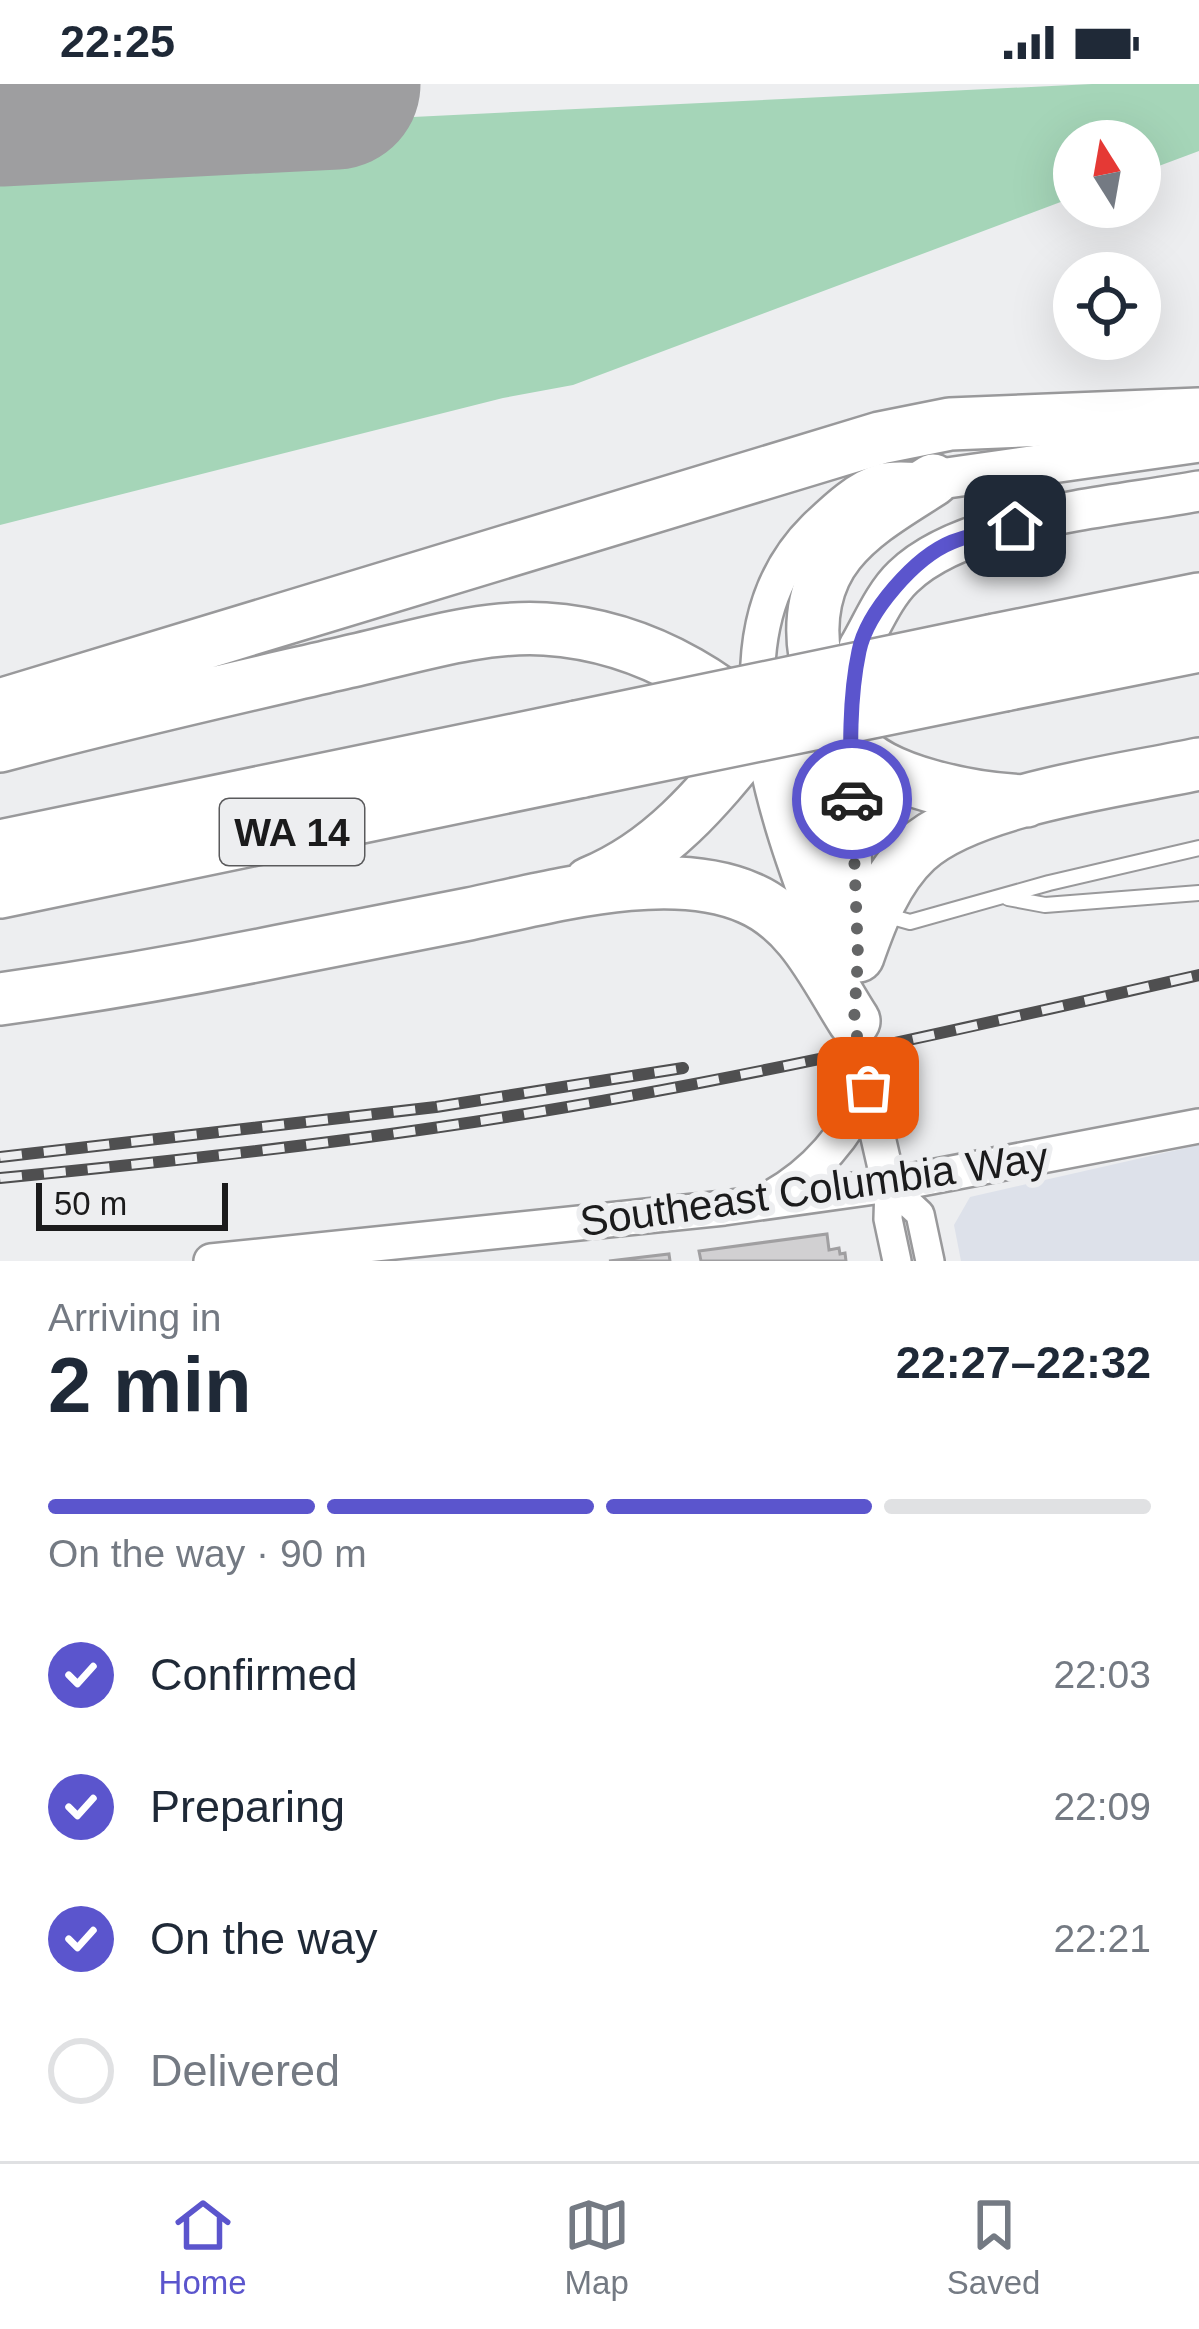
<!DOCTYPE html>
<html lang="en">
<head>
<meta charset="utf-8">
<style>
  body { margin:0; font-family:Helvetica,sans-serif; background:#f6f6f7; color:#1f2937; height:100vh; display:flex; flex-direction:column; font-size:45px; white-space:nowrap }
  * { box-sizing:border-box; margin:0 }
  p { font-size:39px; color:#747a83 }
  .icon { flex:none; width:66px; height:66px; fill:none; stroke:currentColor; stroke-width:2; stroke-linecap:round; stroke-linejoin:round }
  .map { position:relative; height:1177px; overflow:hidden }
  .drawer { display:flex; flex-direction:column; background:#fff; flex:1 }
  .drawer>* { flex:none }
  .needle { width:78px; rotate:349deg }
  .controls { position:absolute; left:1053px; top:36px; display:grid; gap:24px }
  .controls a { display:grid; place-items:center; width:108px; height:108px; border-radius:50%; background:#fff; box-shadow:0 12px 48px #0002; font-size:60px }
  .scale { position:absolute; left:36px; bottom:30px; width:192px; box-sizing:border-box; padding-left:12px; border:6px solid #1b1b1c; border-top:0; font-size:33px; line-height:42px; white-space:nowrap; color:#1b1b1c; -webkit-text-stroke:9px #edeef0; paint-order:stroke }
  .pin { position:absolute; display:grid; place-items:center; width:102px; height:102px; color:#fff; margin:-51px; border-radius:24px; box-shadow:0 6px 18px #0006 }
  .courier { position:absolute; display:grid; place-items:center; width:120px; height:120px; margin:-60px; border:9px solid #5b55cd; border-radius:50%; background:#fff; color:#222; box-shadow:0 3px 15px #0007 }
  .headline em { font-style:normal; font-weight:700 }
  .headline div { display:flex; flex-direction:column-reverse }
  .headline { display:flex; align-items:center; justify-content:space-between; height:204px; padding:0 48px }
  h1 { font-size:78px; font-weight:700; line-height:90px }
  .bar { display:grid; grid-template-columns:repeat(4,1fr); gap:18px 12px; align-content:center; height:144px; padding:0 48px }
  .bar i { height:15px; border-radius:9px; background:#e0e1e3 }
  .bar .on { background:#5b55cd }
  .bar p { grid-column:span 4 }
  ol { padding:0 48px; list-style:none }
  li { display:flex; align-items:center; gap:36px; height:132px }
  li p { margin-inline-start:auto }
  li .icon { padding:12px; border-radius:50%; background:#5b55cd; color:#fff; stroke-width:4 }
  li:last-child { color:#747a83 }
  li i { width:66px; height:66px; border:6px solid #e0e1e3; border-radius:50% }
  .status { display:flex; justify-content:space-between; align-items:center; height:84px; padding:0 60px; background:#fff; direction:ltr }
  .status svg { height:33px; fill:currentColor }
  .menu { display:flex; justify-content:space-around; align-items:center; height:168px; border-top:3px solid #e0e1e3; background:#fff; font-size:33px; color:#747a83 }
  .menu a { display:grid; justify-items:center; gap:6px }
  .menu .on { color:#5b55cd }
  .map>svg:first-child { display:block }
  .built { fill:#dde1ea }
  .green { fill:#a5d5b8 }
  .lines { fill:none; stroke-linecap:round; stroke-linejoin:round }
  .runway { stroke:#9e9ea0; stroke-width:171 }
  .building { fill:#d1d0d2; stroke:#a09fa1; stroke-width:3 }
  .service-casing { stroke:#99999b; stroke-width:18 }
  .minor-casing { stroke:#99999b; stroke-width:32 }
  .tertiary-casing { stroke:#99999b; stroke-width:38 }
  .secondary-casing { stroke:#99999b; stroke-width:44 }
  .motorway-casing { stroke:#99999b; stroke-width:56 }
  .service { stroke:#fff; stroke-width:14 }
  .minor { stroke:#fff; stroke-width:27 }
  .tertiary { stroke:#fff; stroke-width:33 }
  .secondary { stroke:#fff; stroke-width:39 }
  .motorway { stroke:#fff; stroke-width:51 }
  .rail-casing { stroke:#4f4f50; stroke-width:12 }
  .rail { stroke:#edeef0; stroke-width:8; stroke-dasharray:22; stroke-linecap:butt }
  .motorway-bridge-casing { stroke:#99999b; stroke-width:56; stroke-linecap:butt }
  .motorway-bridge { stroke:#fff; stroke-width:51 }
  .done { stroke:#646566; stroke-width:12; stroke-dasharray:0 21.6 }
  .route { stroke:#5b55cd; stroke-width:15 }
  .labels { text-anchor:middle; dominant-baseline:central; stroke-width:12; stroke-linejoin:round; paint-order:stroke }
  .shield { fill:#edeef0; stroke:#5a5a5c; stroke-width:3 }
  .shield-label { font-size:39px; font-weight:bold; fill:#1b1b1c }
  .street-label { font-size:42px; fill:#1b1b1c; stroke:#edeef0 }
</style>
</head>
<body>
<div class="status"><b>22:25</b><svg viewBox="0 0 49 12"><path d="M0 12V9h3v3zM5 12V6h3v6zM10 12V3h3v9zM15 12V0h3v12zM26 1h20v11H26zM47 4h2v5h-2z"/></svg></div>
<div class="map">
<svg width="1199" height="1177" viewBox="0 0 1199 1177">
  <rect width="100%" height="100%" fill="#edeef0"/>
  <path class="built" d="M 1199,1061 L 1199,1177 L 961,1177 L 954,1141 L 970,1113 Z"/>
  <path class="green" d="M 1092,0 L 1199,0 L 1199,67 L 1140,89 L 1140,57 L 1074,57 L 1074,113 L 573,301 L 503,314 L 0,441 L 0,53 Z"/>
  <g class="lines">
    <path class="runway" d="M 0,17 L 335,0"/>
  </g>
  <path class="building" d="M 827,1150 L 829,1166 L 839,1164 L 840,1170 L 845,1169 L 846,1177 L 701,1177 L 699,1167 Z
    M 669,1170 L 670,1177 L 609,1177 Z"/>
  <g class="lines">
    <defs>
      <path id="service" d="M 1008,814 L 1045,821 L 1199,809
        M 885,831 L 910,838 L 1049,799 L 1199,764"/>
      <path id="minor" d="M 889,1101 L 920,1130 L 930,1177
        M 889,1101 L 888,1135 L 897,1177"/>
      <path id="tertiary" d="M 851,651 L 855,798
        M 827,868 C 781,746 703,555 815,444 C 833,427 856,404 881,397 C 894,393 914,396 927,396
        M 848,922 L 889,1101
        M 772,1113 C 816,1088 848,1050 868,1004
        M 211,1177 L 724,1124 L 889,1101 L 1199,1042"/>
      <path id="secondary" d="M 933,396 L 1199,358
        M 859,563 C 872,541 884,511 903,493 C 964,433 1114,423 1199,407"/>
      <path id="motorway" d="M 933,396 C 901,417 864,437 839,468 C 815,498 809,536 815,572 C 820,601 832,632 849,656 C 878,699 978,715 1026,717
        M 995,556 L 1199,515
        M 1004,601 L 1199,562
        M 0,621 L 880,354 L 950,340 L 1199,330
        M 0,662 C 115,631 231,605 347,578 C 411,564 479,541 545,545 C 643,551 745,607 798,690 C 832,742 841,813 858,872
        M 0,762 L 577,643
        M 590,799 C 666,768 713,706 763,645 L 780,631
        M 0,808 L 583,687
        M 858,872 C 871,835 886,794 916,766 C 971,715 1125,696 1199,680
        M 0,915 C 94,902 187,886 280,867 C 343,855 406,842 469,830 C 551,813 669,779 749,814 C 801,836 825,892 854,937"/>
    </defs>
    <use href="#service" class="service-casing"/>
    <use href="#minor" class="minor-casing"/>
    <use href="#tertiary" class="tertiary-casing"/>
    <use href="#secondary" class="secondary-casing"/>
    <use href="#motorway" class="motorway-casing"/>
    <use href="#service" class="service"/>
    <use href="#minor" class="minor"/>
    <use href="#tertiary" class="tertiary"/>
    <use href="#secondary" class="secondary"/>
    <use href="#motorway" class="motorway"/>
    <defs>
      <path id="rail" d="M 0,1073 L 436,1023 L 683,984
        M 0,1094 C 145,1080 289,1065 433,1044 C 691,1007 945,949 1199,891"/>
    </defs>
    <use href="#rail" class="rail-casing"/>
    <use href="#rail" class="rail"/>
    <defs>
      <path id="motorway-bridge" d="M 577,643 L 995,556
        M 583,687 L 1004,601"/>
    </defs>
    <use href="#motorway-bridge" class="motorway-bridge-casing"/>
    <use href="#motorway-bridge" class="motorway-bridge"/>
  </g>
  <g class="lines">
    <path class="done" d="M 852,715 L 858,872 L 854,938 L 868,1004"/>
    <path class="route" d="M 852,715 C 850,667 849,614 859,567 C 867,528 915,473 952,458 C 972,450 994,446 1015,442"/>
  </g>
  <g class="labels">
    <rect class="shield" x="220" y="715" width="144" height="66" rx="9"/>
    <g class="shield-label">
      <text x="292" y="748">WA 14</text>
    </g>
    <g class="street-label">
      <text transform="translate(814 1105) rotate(-8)">Southeast Columbia Way</text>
    </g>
  </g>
</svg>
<div class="controls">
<a><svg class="needle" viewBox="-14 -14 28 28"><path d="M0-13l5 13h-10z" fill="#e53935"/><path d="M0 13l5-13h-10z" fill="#747a83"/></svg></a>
<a><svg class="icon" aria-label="locate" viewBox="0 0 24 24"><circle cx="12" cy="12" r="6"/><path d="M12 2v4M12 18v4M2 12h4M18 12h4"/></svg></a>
</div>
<div class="scale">50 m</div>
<div class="pin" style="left:868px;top:1004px;background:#ea580c"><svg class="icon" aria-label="bag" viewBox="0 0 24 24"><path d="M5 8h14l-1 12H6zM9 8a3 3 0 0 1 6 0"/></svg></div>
<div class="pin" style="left:1015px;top:442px;background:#1f2937"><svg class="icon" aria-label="home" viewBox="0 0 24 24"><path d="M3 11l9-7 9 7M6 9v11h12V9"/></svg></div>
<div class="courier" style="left:852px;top:715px"><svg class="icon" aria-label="car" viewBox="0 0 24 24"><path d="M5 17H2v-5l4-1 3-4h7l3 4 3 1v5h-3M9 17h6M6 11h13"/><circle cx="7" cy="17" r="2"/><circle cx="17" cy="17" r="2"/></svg></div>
</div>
<section class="drawer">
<div class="headline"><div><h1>2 min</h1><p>Arriving in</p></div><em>22:27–22:32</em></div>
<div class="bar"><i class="on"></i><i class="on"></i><i class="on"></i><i></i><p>On the way · 90 m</p></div>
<ol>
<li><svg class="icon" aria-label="check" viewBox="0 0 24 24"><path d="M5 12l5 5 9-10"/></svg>Confirmed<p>22:03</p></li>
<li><svg class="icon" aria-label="check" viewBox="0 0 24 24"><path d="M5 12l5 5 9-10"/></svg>Preparing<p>22:09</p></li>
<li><svg class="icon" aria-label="check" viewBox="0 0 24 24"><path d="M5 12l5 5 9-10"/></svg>On the way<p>22:21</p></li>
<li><i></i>Delivered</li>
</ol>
</section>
<nav class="menu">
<a class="on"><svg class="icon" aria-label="home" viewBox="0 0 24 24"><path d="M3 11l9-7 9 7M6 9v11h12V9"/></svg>Home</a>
<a><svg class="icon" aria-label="map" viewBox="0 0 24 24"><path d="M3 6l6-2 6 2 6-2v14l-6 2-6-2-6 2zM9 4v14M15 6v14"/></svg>Map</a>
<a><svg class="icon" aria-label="saved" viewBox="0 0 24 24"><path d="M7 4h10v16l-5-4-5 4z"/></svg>Saved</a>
</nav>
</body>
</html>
